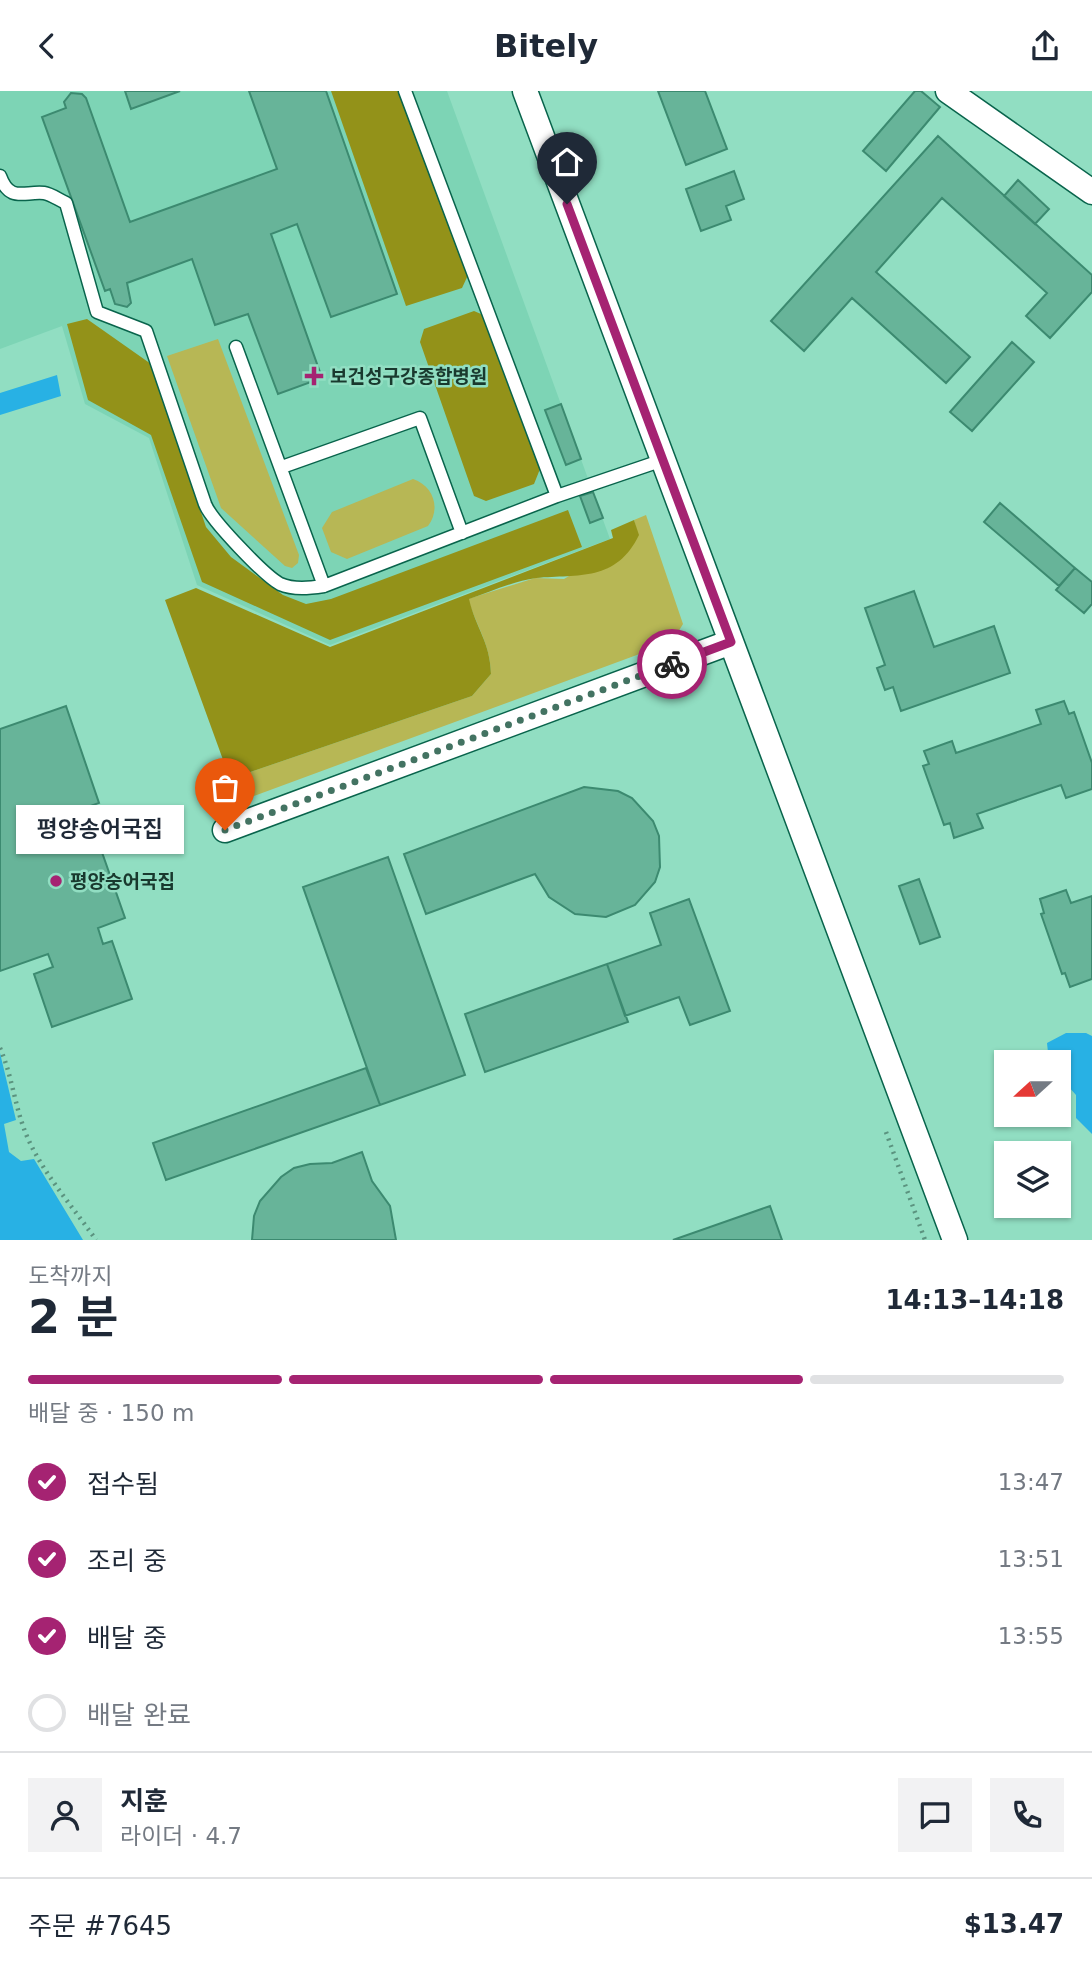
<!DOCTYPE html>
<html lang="ko">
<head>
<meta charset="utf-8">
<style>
  body { margin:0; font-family:"DejaVu Sans","Noto Sans KR",sans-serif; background:#f2f2f3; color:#1f2937; height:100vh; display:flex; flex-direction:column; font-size:26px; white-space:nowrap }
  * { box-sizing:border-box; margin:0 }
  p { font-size:23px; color:#747a83 }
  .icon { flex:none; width:38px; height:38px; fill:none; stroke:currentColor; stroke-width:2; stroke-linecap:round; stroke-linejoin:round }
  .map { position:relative; height:1149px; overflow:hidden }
  .side { display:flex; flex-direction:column; background:#fff; flex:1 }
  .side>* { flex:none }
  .needle { width:46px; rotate:249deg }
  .fabs { position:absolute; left:994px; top:959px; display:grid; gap:14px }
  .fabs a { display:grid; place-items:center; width:77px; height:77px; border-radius:0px; background:#fff; box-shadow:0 2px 5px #0004; font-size:35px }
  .pin { position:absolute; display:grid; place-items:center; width:60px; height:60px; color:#fff; margin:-72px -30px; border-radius:50% 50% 50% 0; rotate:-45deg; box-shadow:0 0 7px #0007 }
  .pin .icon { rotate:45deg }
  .courier { position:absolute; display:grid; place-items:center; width:70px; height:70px; margin:-35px; border:5px solid #a52372; border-radius:50%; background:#fff; color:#222; box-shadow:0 2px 9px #0007 }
  .bubble { position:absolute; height:49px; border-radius:0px; background:#fff; box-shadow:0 2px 5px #0004; font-size:23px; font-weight:600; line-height:49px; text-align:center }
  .headline em { font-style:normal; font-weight:600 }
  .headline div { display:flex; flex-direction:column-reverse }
  .headline { display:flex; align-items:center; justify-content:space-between; height:119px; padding:0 28px }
  h1 { font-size:46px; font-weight:600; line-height:52px }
  .bar { display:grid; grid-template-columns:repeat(4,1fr); gap:10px 7px; align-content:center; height:84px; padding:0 28px }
  .bar i { height:9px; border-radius:5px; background:#e0e1e3 }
  .bar .selected { background:#a52372 }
  .bar p { grid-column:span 4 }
  .line { display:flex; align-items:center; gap:18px; padding:0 28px; border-top:2px solid #e0e1e3 }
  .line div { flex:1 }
  .round { display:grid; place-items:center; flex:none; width:74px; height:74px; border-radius:0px; background:#f2f2f3 }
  ol { padding:0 28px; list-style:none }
  li { display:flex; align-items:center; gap:21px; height:77px }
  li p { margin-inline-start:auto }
  li .icon { padding:7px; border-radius:50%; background:#a52372; color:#fff; stroke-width:4 }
  li:last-child { color:#747a83 }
  li i { width:38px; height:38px; border:4px solid #e0e1e3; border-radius:50% }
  header { display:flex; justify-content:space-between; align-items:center; height:91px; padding:0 28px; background:#fff; font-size:32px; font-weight:600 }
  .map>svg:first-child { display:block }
  .built { fill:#7dd4b5 }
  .green { fill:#b7b755 }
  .forest { fill:#939219 }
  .water { fill:#28b1e4 }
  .building { fill:#67b499; stroke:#3c8a70; stroke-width:2 }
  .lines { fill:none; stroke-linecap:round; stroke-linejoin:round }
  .lane-casing { stroke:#09644c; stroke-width:15 }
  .street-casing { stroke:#09644c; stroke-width:27 }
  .path { stroke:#5b937f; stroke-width:4.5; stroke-dasharray:2 5; stroke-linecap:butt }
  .lane { stroke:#fff; stroke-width:12 }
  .street { stroke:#fff; stroke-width:24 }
  .done { stroke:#437362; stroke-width:7; stroke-dasharray:0 12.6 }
  .route { stroke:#a52372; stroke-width:9 }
  .poi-dot { fill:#a52372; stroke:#91dec2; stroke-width:2.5 }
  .labels { text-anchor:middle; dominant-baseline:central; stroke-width:5; stroke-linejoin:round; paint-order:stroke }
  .poi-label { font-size:19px; font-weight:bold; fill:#19392e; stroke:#91dec2; text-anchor:start }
</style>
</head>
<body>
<header><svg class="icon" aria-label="back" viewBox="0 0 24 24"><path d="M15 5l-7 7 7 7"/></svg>Bitely<svg class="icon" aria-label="share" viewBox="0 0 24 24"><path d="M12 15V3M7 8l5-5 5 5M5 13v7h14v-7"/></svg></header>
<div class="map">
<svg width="1092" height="1149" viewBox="0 0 1092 1149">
  <rect width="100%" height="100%" fill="#91dec2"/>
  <path class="built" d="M 0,0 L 447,0 L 610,448 L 330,554 L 197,494 L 149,347 L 85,313 L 62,235 L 0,258 Z"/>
  <path class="green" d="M 218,248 L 299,464 L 298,472 L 292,477 L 285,475 L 221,417 L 167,265 Z
    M 413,388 C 434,395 441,418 428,435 L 347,468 L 331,461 L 322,437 L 332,421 Z
    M 646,424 L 683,533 L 672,551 L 251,706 L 240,702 L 230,688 L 472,605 L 491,583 C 490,552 477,537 468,508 L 535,487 L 564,488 L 638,444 L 634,429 Z"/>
  <path class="forest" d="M 331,0 L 400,0 L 469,182 L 462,197 L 406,215 Z
    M 474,220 L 481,223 L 488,233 L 540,378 L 534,393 L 486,410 L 474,405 L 420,251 L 424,238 Z
    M 87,228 L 151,273 L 206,436 L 231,466 L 283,504 L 306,513 L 331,508 L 568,419 L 582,456 L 330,549 L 202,491 L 151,344 L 88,309 L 67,233 Z
    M 634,429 L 639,444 C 616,491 579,483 536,487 C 514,490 490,501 469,508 C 476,538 490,550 491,583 L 472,605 L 230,688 L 165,509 L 196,497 L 330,556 L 613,447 L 611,439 Z"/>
  <path class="water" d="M 57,284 L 61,305 L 0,324 L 0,302 Z
    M 1066,942 L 1086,942 L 1092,945 L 1092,1043 L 1076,1027 L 1076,1004 L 1059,985 L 1059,971 L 1049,971 L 1047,952 Z
    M 0,962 L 16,1029 L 4,1033 L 9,1061 L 21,1070 L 34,1068 L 83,1149 L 0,1149 Z"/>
  <path class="building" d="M 125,0 L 180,0 L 131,18 Z
    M 249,0 L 326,0 L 397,203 L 331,226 L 297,133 L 271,143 L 322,287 L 278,303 L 248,223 L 215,234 L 192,168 L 127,192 L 131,212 L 127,216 L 115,213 L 110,198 L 105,200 L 42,26 L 66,17 L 64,11 L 71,2 L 82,3 L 86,7 L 130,131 L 277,78 Z
    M 658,0 L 705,0 L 727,58 L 686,74 Z
    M 915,0 L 921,0 L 940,16 L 886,80 L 863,60 Z
    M 938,45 L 1092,184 L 1092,201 L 1050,247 L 1026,225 L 1047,202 L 942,107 L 876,181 L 970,266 L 946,292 L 852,207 L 804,260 L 771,230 Z
    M 734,80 L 744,108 L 726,115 L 731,129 L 701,140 L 686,98 Z
    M 1018,89 L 1049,118 L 1035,133 L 1004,105 Z
    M 1012,251 L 1034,271 L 972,340 L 950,321 Z
    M 561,313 L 581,368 L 566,374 L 545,319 Z
    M 593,401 L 603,427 L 590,432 L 580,405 Z
    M 1000,412 L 1075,477 L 1059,495 L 984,431 Z
    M 1075,477 L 1092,491 L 1092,513 L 1084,522 L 1056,499 Z
    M 914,500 L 934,556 L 994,535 L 1010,582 L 901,620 L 893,596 L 885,599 L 877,577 L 885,574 L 865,517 Z
    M 1064,610 L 1069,623 L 1074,621 L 1092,672 L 1092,698 L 1066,707 L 1061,694 L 977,723 L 983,737 L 954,747 L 950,732 L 944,734 L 923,675 L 929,673 L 924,660 L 952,650 L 956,662 L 1041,633 L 1036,619 Z
    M 66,615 L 99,712 L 76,720 L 87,753 L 98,750 L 125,827 L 98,837 L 103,853 L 112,850 L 132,908 L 52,936 L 34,883 L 53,876 L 48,863 L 0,880 L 0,638 Z
    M 584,696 L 618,700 L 632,707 L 653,730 L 659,745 L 660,776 L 655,791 L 635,814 L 606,826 L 575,823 L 549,806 L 535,783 L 426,823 L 404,763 Z
    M 388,766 L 465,984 L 380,1014 L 303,796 Z
    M 919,788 L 940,846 L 920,853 L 899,795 Z
    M 1066,799 L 1071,812 L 1092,805 L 1092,888 L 1070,896 L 1065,882 L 1062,883 L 1041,823 L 1044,822 L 1040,808 Z
    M 689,808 L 730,920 L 690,934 L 679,906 L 625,925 L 607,873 L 661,854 L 650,822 Z
    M 607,873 L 628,931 L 485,981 L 465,923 Z
    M 366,977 L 380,1014 L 166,1089 L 153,1052 Z
    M 362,1061 L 372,1090 L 390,1115 L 396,1149 L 252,1149 L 254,1125 L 260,1110 L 281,1086 L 294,1077 L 310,1073 L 332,1072 Z
    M 770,1115 L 782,1149 L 673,1149 Z"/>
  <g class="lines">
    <defs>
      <path id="lane" d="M 405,0 L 557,405 L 663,369
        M 0,85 C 10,112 24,100 44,102 C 51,103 59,109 66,112 L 97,221 L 146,240 L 205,413 C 211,429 265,485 280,493 C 294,499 310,497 324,495
        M 236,256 L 324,495 L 557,405
        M 282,376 L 420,327 L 462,442"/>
      <path id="street" d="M 525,0 L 955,1149
        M 948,0 L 1092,101
        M 225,739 L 731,551"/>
    </defs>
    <use href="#lane" class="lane-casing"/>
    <use href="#street" class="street-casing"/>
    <path class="path" d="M 0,957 C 11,982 14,1009 23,1035 C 37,1076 71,1113 96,1149
      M 886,1041 L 925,1149"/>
    <use href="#lane" class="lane"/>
    <use href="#street" class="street"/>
  </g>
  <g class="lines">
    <path class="done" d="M 225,739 L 672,573"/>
    <path class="route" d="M 567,113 L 731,551 L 672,573"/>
  </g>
  <g class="poi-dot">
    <path d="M310.5 274.5h7v7h7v7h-7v7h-7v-7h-7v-7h7z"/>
    <circle cx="56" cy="790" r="7"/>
  </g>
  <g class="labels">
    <g class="poi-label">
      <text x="330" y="285">보건성구강종합병원</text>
      <text x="70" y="790">평양숭어국집</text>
    </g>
  </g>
</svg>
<div class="fabs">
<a><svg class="needle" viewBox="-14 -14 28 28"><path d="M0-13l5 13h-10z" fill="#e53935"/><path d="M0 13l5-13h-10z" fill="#747a83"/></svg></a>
<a><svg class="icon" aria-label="layers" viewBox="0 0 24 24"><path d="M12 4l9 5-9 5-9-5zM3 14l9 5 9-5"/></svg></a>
</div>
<div class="pin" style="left:225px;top:739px;background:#ea580c"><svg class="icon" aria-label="bag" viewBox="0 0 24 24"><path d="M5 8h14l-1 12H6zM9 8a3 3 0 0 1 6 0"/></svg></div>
<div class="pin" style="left:567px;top:113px;background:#1f2937"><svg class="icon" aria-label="home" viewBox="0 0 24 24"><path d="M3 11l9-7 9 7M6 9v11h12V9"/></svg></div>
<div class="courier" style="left:672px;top:573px"><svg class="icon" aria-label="bike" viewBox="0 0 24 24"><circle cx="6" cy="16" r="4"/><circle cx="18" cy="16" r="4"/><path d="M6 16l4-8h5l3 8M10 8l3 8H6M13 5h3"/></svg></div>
<div class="bubble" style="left:16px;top:714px;width:168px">평양송어국집</div>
</div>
<section class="side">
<div class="headline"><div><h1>2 분</h1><p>도착까지</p></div><em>14:13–14:18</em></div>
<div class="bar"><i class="selected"></i><i class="selected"></i><i class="selected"></i><i></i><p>배달 중 · 150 m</p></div>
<ol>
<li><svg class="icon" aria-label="check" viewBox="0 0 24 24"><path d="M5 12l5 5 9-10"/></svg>접수됨<p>13:47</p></li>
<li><svg class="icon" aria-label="check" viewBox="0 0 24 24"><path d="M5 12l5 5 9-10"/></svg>조리 중<p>13:51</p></li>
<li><svg class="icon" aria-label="check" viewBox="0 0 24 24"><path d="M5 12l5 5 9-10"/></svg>배달 중<p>13:55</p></li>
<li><i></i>배달 완료</li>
</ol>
<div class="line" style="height:126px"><a class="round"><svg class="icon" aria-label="person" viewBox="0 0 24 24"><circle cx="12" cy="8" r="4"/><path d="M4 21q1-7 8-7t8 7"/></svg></a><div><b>지훈</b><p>라이더 · 4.7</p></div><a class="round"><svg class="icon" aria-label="chat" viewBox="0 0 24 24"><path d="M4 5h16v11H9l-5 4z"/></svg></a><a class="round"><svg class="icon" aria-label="phone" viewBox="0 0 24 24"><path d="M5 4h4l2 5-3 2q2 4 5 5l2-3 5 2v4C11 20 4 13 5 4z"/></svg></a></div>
<div class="line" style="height:91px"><div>주문 #7645</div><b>$13.47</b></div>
</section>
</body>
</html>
